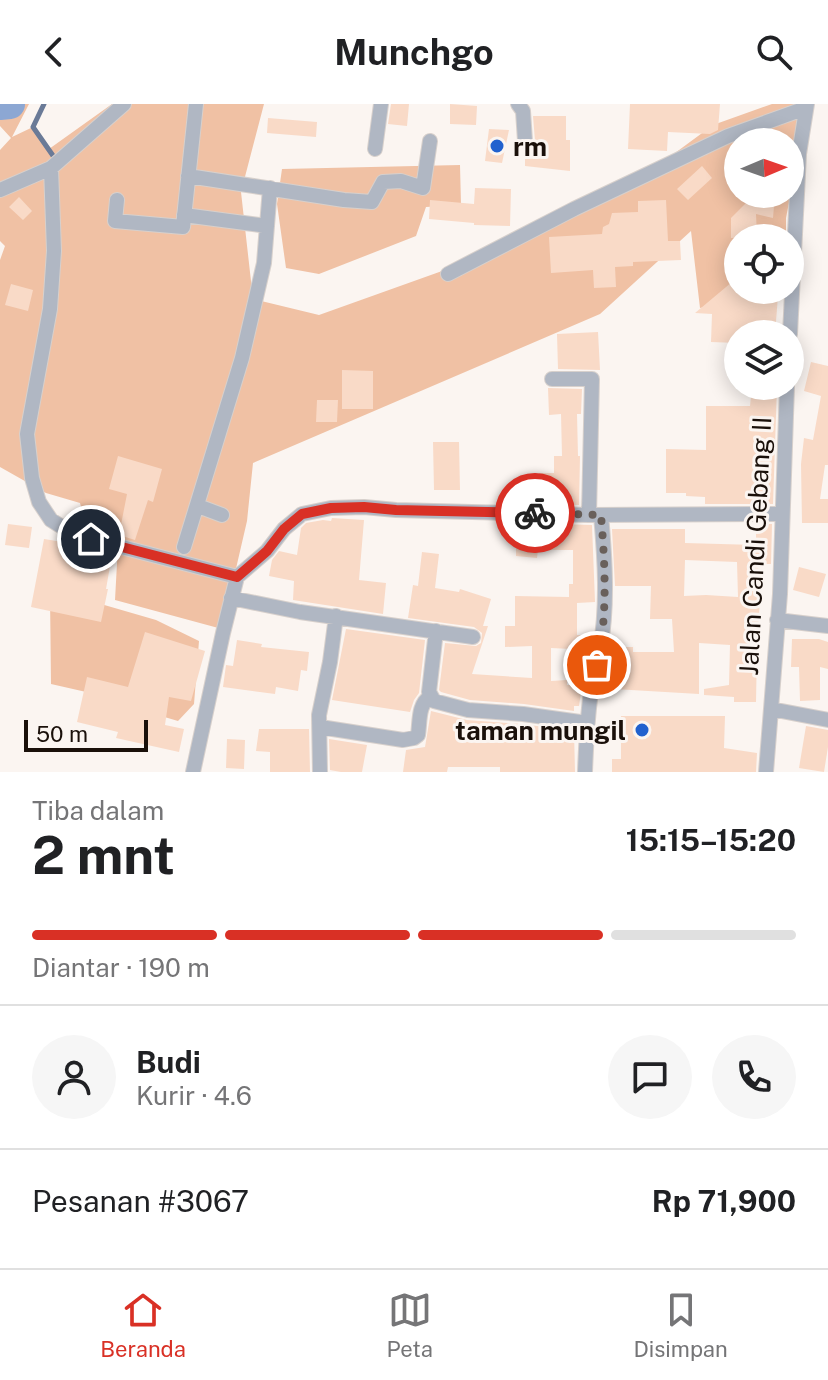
<!DOCTYPE html>
<html lang="id">
<head>
<meta charset="utf-8">
<style>
  body { margin:0; font-family:"Public Sans",sans-serif; background:#f6f6f6; color:#202124; height:100vh; display:flex; flex-direction:column; font-size:30px; white-space:nowrap }
  * { box-sizing:border-box; margin:0 }
  p { font-size:26px; color:#757577 }
  .icon { flex:none; width:44px; height:44px; fill:none; stroke:currentColor; stroke-width:2; stroke-linecap:round; stroke-linejoin:round }
  .map { position:relative; height:668px; overflow:hidden }
  .drawer { display:flex; flex-direction:column; background:#fff; flex:1 }
  .drawer>* { flex:none }
  .needle { width:52px; rotate:88deg }
  .fabs { position:absolute; left:724px; top:24px; display:grid; gap:16px }
  .fabs a { display:grid; place-items:center; width:80px; height:80px; border-radius:50%; background:#fff; box-shadow:0 4px 20px #0003; font-size:40px }
  .scale { position:absolute; left:24px; bottom:20px; width:124px; box-sizing:border-box; padding-left:8px; border:4px solid #1a100a; border-top:0; font-size:22px; line-height:28px; white-space:nowrap; color:#1a100a; -webkit-text-stroke:6px #fbf5f1; paint-order:stroke }
  .pin { position:absolute; display:grid; place-items:center; width:68px; height:68px; color:#fff; margin:-34px; border:4px solid #fff; border-radius:50%; box-shadow:0 2px 8px #0007 }
  .courier { position:absolute; display:grid; place-items:center; width:80px; height:80px; margin:-40px; border:6px solid #d93025; border-radius:50%; background:#fff; color:#222; box-shadow:0 2px 10px #0007 }
  .head em { font-style:normal; font-weight:700 }
  .head div { display:flex; flex-direction:column-reverse }
  .head { display:flex; align-items:center; justify-content:space-between; height:136px; padding:0 32px }
  h1 { font-size:52px; font-weight:700; line-height:60px }
  .bar { display:grid; grid-template-columns:repeat(4,1fr); gap:12px 8px; align-content:center; height:96px; padding:0 32px }
  .bar i { height:10px; border-radius:6px; background:#e0e0e0 }
  .bar .selected { background:#d93025 }
  .bar p { grid-column:span 4 }
  .line { display:flex; align-items:center; gap:20px; padding:0 32px; border-top:2px solid #e0e0e0 }
  .line div { flex:1 }
  .round { display:grid; place-items:center; flex:none; width:84px; height:84px; border-radius:42px; background:#f6f6f6 }
  header { display:flex; justify-content:space-between; align-items:center; height:104px; padding:0 32px; background:#fff; font-size:36px; font-weight:700 }
  .tab-bar { display:flex; justify-content:space-around; align-items:center; height:112px; border-top:2px solid #e0e0e0; background:#fff; font-size:22px; color:#757577 }
  .tab-bar a { display:grid; justify-items:center; gap:4px }
  .tab-bar .selected { color:#d93025 }
  .map>svg:first-child { display:block }
  .green { fill:#f0c1a4; fill-rule:evenodd }
  .lines { fill:none; stroke-linecap:round; stroke-linejoin:round }
  .stream { stroke:#6a7a97; stroke-width:5 }
  .river { stroke:#8ca7d3; stroke-width:30 }
  .building { fill:#f9dac7; fill-rule:evenodd }
  .street-casing { stroke:#d7d0cc; stroke-width:16 }
  .street { stroke:#b0b7c3; stroke-width:14 }
  .done { stroke:#69605b; stroke-width:8; stroke-dasharray:0 14.4 }
  .route { stroke:#d93025; stroke-width:10 }
  .poi-dot { fill:#2161ce; stroke:#fbf5f1; stroke-width:3 }
  .labels { text-anchor:middle; dominant-baseline:central; stroke-width:6; stroke-linejoin:round; paint-order:stroke }
  .poi-label { font-size:26px; font-weight:bold; fill:#1a100a; stroke:#fbf5f1; text-anchor:start }
  .street-label { font-size:26px; fill:#1a100a; stroke:#fbf5f1 }
</style>
</head>
<body>
<header><svg class="icon" aria-label="back" viewBox="0 0 24 24"><path d="M15 5l-7 7 7 7"/></svg>Munchgo<svg class="icon" aria-label="search" viewBox="0 0 24 24"><circle cx="10" cy="10" r="6"/><path d="M15 15l6 6"/></svg></header>
<div class="map">
<svg width="828" height="668" viewBox="0 0 828 668">
  <rect width="100%" height="100%" fill="#fbf5f1"/>
  <path class="green" d="M 0,0 L 29,0 L 12,33 L 33,23 L 49,45 L 112,0 L 264,0 L 241,88 L 253,195 L 319,211 L 484,152 L 656,63 L 713,21 L 772,0 L 808,0 L 786,114 L 786,134 L 738,134 L 738,186 L 788,186 L 788,189 L 700,204 L 691,127 L 600,210 L 253,359 L 247,417 L 222,525 L 115,496 L 118,441 L 88,429 L 80,399 L 46,389 L 0,363 L 0,156 L 5,142 L 0,137 L 0,46 L 11,34 L 0,22 ZM 738,38 L 790,38 L 790,90 L 738,90 Z
    M 460,61 L 461,101 L 426,103 L 416,132 L 319,170 L 286,164 L 277,100 L 282,65 Z
    M 50,490 L 94,498 L 156,516 L 199,537 L 194,600 L 178,617 L 124,601 L 95,590 L 51,580 Z"/>
  <g class="lines">
    <path class="stream" d="M 44,0 L 33,23 L 56,56"/>
    <path class="river" d="M 0,1 L 10,0"/>
  </g>
  <path class="building" d="M 391,0 L 409,0 L 407,22 L 388,20 Z
    M 450,0 L 477,2 L 476,21 L 450,20 Z
    M 630,0 L 720,0 L 718,26 L 710,30 L 668,28 L 667,47 L 628,45 Z
    M 533,12 L 566,12 L 566,36 L 570,36 L 570,67 L 525,62 L 525,47 L 531,45 L 535,37 Z
    M 268,14 L 317,18 L 316,33 L 267,29 Z
    M 489,25 L 509,26 L 502,59 L 485,57 Z
    M 702,62 L 712,74 L 688,96 L 677,85 Z
    M 475,84 L 511,85 L 510,122 L 474,121 L 474,119 L 429,115 L 430,96 L 474,100 Z
    M 755,90 L 775,90 L 773,114 L 756,110 L 757,133 L 731,134 L 731,114 Z
    M 19,93 L 32,107 L 23,116 L 9,103 Z
    M 666,96 L 668,137 L 680,137 L 681,156 L 633,158 L 633,162 L 615,163 L 616,183 L 594,184 L 593,166 L 551,169 L 549,133 L 602,130 L 603,123 L 609,120 L 612,109 L 638,108 L 638,97 Z
    M 738,173 L 738,189 L 778,192 L 775,230 L 738,230 L 738,239 L 711,238 L 712,210 L 695,209 Z
    M 11,180 L 33,186 L 28,207 L 5,201 Z
    M 598,228 L 600,266 L 558,265 L 557,230 Z
    M 811,258 L 828,262 L 828,361 L 825,361 L 820,395 L 828,395 L 828,419 L 802,419 L 801,360 L 804,334 L 813,336 L 821,292 L 804,287 Z
    M 342,266 L 373,267 L 373,305 L 342,305 Z
    M 752,282 L 777,282 L 773,400 L 705,400 L 705,393 L 686,392 L 686,389 L 666,389 L 666,345 L 706,346 L 706,302 L 750,302 Z
    M 548,284 L 582,285 L 581,310 L 577,310 L 578,352 L 580,352 L 579,401 L 538,400 L 539,369 L 554,369 L 554,352 L 562,352 L 561,310 L 549,311 Z
    M 317,296 L 338,296 L 337,318 L 316,318 Z
    M 433,338 L 459,338 L 460,386 L 434,386 Z
    M 118,352 L 162,365 L 153,398 L 148,396 L 135,436 L 119,431 L 127,390 L 109,385 Z
    M 332,414 L 364,416 L 359,476 L 386,479 L 383,510 L 293,496 L 294,477 L 269,472 L 272,456 L 279,447 L 297,451 L 301,424 L 306,419 L 323,416 L 331,417 Z
    M 516,419 L 592,421 L 595,498 L 577,499 L 577,531 L 592,531 L 590,546 L 551,544 L 551,577 L 567,576 L 567,581 L 582,581 L 579,602 L 574,602 L 574,607 L 524,600 L 470,596 L 441,588 L 439,586 L 445,539 L 476,542 L 481,539 L 482,529 L 474,523 L 408,514 L 413,481 L 418,482 L 422,448 L 439,450 L 435,484 L 459,488 L 460,485 L 491,495 L 483,522 L 488,522 L 472,570 L 532,574 L 532,542 L 505,543 L 505,522 L 515,522 L 515,492 L 569,493 L 569,480 L 573,480 L 573,446 L 538,446 L 537,454 L 516,452 Z
    M 8,420 L 32,423 L 29,444 L 5,441 Z
    M 756,420 L 772,420 L 771,460 L 758,460 L 760,494 L 757,545 L 756,598 L 734,598 L 734,593 L 704,591 L 704,585 L 729,581 L 730,541 L 699,539 L 699,590 L 614,585 L 617,543 L 633,543 L 633,548 L 674,548 L 672,515 L 650,515 L 651,482 L 615,482 L 612,425 L 685,425 L 685,439 L 756,441 ZM 685,456 L 737,458 L 738,493 L 706,491 L 684,492 Z
    M 44,435 L 75,440 L 75,443 L 112,451 L 106,485 L 108,485 L 101,518 L 31,503 Z
    M 799,463 L 826,470 L 819,493 L 793,486 Z
    M 346,525 L 425,536 L 419,589 L 414,596 L 410,608 L 332,596 Z
    M 145,528 L 205,547 L 191,597 L 169,593 L 165,621 L 184,625 L 179,648 L 116,634 L 118,628 L 77,618 L 87,573 L 128,583 Z
    M 792,535 L 819,535 L 828,538 L 828,565 L 820,563 L 820,596 L 800,597 L 799,563 L 791,563 Z
    M 237,536 L 262,540 L 261,543 L 309,548 L 307,567 L 301,566 L 298,587 L 276,583 L 275,590 L 223,583 L 226,561 L 233,562 Z
    M 431,607 L 467,616 L 522,620 L 574,627 L 575,668 L 500,668 L 500,663 L 448,663 L 447,668 L 403,668 L 406,646 L 425,643 Z
    M 621,612 L 725,612 L 724,644 L 757,649 L 756,668 L 612,668 L 612,655 L 621,655 Z
    M 806,622 L 828,626 L 828,643 L 824,668 L 799,664 Z
    M 259,625 L 309,625 L 310,668 L 270,668 L 270,648 L 256,647 Z
    M 227,635 L 245,636 L 244,665 L 226,664 Z
    M 329,635 L 367,641 L 362,668 L 341,668 L 330,666 Z"/>
  <g class="lines">
    <defs>
      <path id="street" d="M 124,0 L 51,64 L 54,147 L 50,205 L 27,330 L 32,374 L 39,398 L 51,416 L 67,426 L 91,435 L 237,473 L 223,529 L 193,668
        M 518,0 L 523,7 L 525,37
        M 375,45 L 381,0
        M 188,72 L 344,96 L 372,98 L 383,78 L 401,77 L 423,84 L 430,37
        M 0,86 L 51,64
        M 117,96 L 115,117 L 183,123 L 196,0
        M 184,111 L 267,122
        M 448,170 L 574,105 L 728,32 L 806,4
        M 790,230 L 799,50 L 807,0
        M 552,275 L 592,275 L 589,411
        M 198,402 L 222,411
        M 184,443 L 242,254 L 264,159 L 270,84
        M 237,473 L 267,447 L 284,425 L 302,410 L 331,404 L 364,403 L 396,406 L 589,411 L 782,410
        M 231,494 L 300,508 L 473,533
        M 777,516 L 828,522
        M 436,527 L 429,588 L 434,597 L 468,606 L 523,610 L 587,619
        M 771,605 L 780,490 L 787,282
        M 320,623 L 403,636 L 414,634 L 418,631 C 420,618 418,600 430,593
        M 320,668 L 319,611 L 330,558 L 336,512
        M 585,668 C 586,641 587,615 591,588 C 594,574 598,560 600,546 C 608,502 605,455 601,411
        M 766,668 L 771,605 L 828,616"/>
    </defs>
    <use href="#street" class="street-casing"/>
    <use href="#street" class="street"/>
  </g>
  <g class="lines">
    <path class="done" d="M 535,409 L 601,411 C 605,460 608,512 597,561"/>
    <path class="route" d="M 91,435 L 237,473 L 267,447 L 284,425 L 302,410 L 331,404 L 364,403 L 396,406 L 535,409"/>
  </g>
  <g class="poi-dot">
    <circle cx="497" cy="42" r="8"/>
    <circle cx="642" cy="626" r="8"/>
  </g>
  <g class="labels">
    <g class="poi-label">
      <text x="513" y="42">rm</text>
      <text x="626" y="626" text-anchor="end">taman mungil</text>
    </g>
    <g class="street-label">
      <text transform="translate(755 442) rotate(-87)">Jalan Candi Gebang II</text>
    </g>
  </g>
</svg>
<div class="fabs">
<a><svg class="needle" viewBox="-14 -14 28 28"><path d="M0-13l5 13h-10z" fill="#e53935"/><path d="M0 13l5-13h-10z" fill="#757577"/></svg></a>
<a><svg class="icon" aria-label="locate" viewBox="0 0 24 24"><circle cx="12" cy="12" r="6"/><path d="M12 2v4M12 18v4M2 12h4M18 12h4"/></svg></a>
<a><svg class="icon" aria-label="layers" viewBox="0 0 24 24"><path d="M12 4l9 5-9 5-9-5zM3 14l9 5 9-5"/></svg></a>
</div>
<div class="scale">50 m</div>
<div class="pin" style="left:597px;top:561px;background:#ea580c"><svg class="icon" aria-label="bag" viewBox="0 0 24 24"><path d="M5 8h14l-1 12H6zM9 8a3 3 0 0 1 6 0"/></svg></div>
<div class="pin" style="left:91px;top:435px;background:#1f2937"><svg class="icon" aria-label="home" viewBox="0 0 24 24"><path d="M3 11l9-7 9 7M6 9v11h12V9"/></svg></div>
<div class="courier" style="left:535px;top:409px"><svg class="icon" aria-label="bike" viewBox="0 0 24 24"><circle cx="6" cy="16" r="4"/><circle cx="18" cy="16" r="4"/><path d="M6 16l4-8h5l3 8M10 8l3 8H6M13 5h3"/></svg></div>
</div>
<section class="drawer">
<div class="head"><div><h1>2 mnt</h1><p>Tiba dalam</p></div><em>15:15–15:20</em></div>
<div class="bar"><i class="selected"></i><i class="selected"></i><i class="selected"></i><i></i><p>Diantar · 190 m</p></div>
<div class="line" style="height:144px"><a class="round"><svg class="icon" aria-label="person" viewBox="0 0 24 24"><circle cx="12" cy="8" r="4"/><path d="M4 21q1-7 8-7t8 7"/></svg></a><div><b>Budi</b><p>Kurir · 4.6</p></div><a class="round"><svg class="icon" aria-label="chat" viewBox="0 0 24 24"><path d="M4 5h16v11H9l-5 4z"/></svg></a><a class="round"><svg class="icon" aria-label="phone" viewBox="0 0 24 24"><path d="M5 4h4l2 5-3 2q2 4 5 5l2-3 5 2v4C11 20 4 13 5 4z"/></svg></a></div>
<div class="line" style="height:104px"><div>Pesanan #3067</div><b>Rp 71,900</b></div>
</section>
<nav class="tab-bar">
<a class="selected"><svg class="icon" aria-label="home" viewBox="0 0 24 24"><path d="M3 11l9-7 9 7M6 9v11h12V9"/></svg>Beranda</a>
<a><svg class="icon" aria-label="map" viewBox="0 0 24 24"><path d="M3 6l6-2 6 2 6-2v14l-6 2-6-2-6 2zM9 4v14M15 6v14"/></svg>Peta</a>
<a><svg class="icon" aria-label="saved" viewBox="0 0 24 24"><path d="M7 4h10v16l-5-4-5 4z"/></svg>Disimpan</a>
</nav>
</body>
</html>
